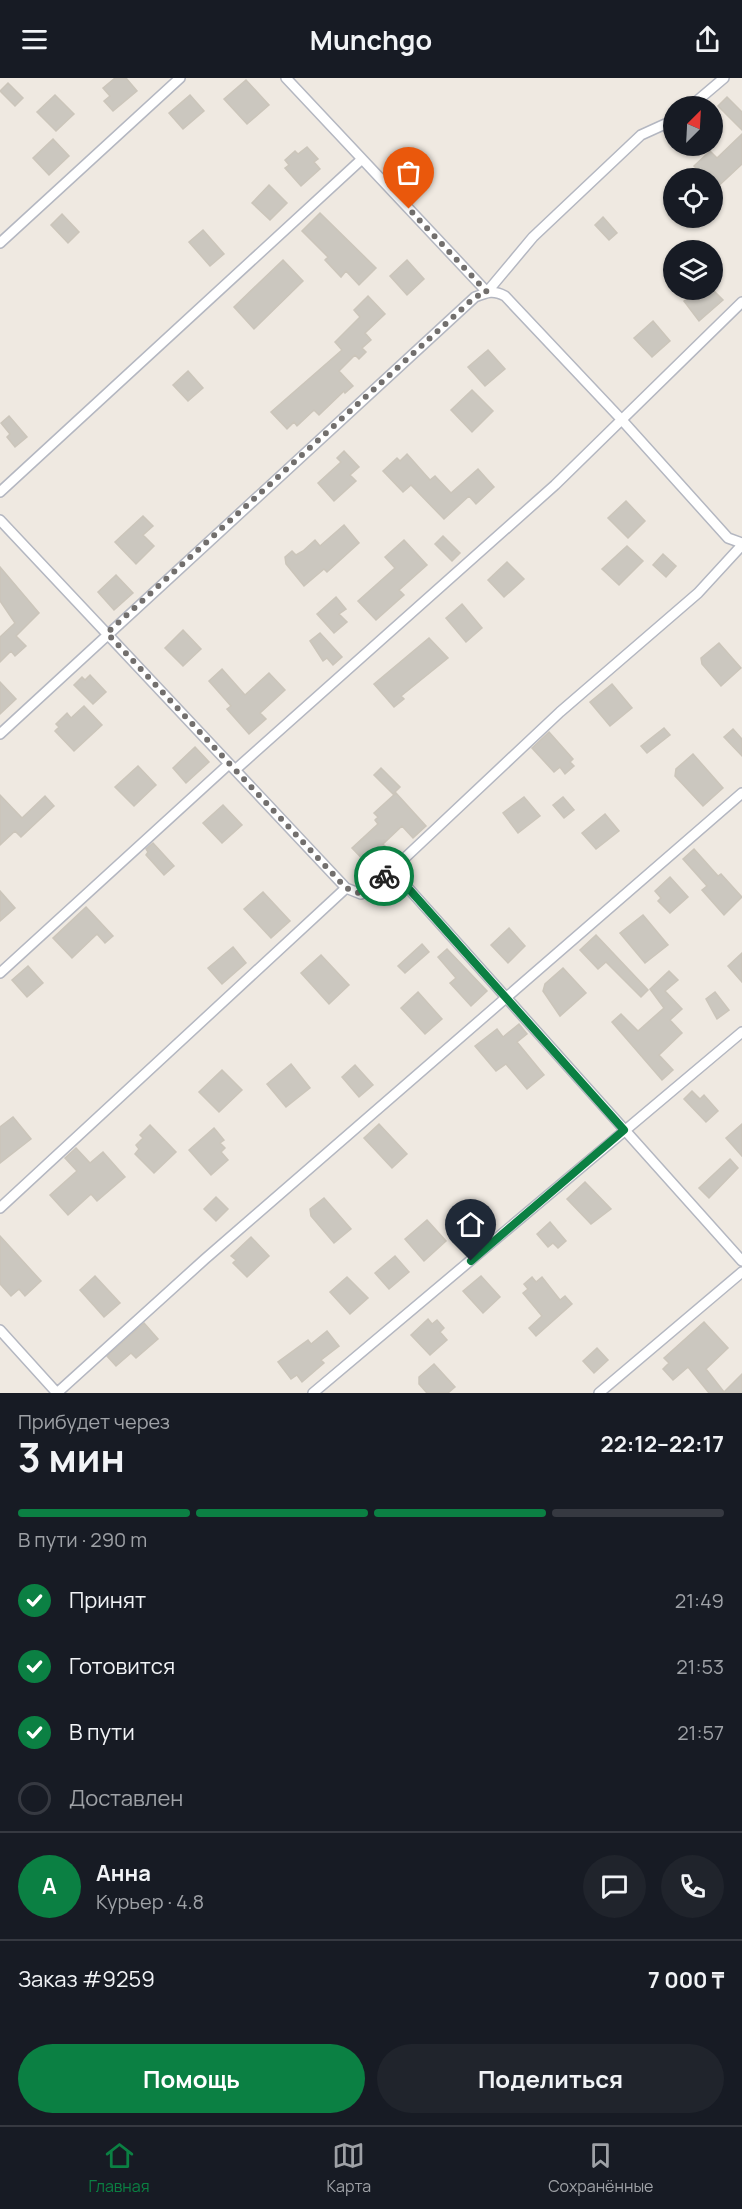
<!DOCTYPE html>
<html lang="ru">
<head>
<meta charset="utf-8">
<style>
  body { margin:0; font-family:Manrope,sans-serif; background:#20242c; color:#f1f3f6; height:100vh; display:flex; flex-direction:column; font-size:22px; white-space:nowrap }
  * { box-sizing:border-box; margin:0 }
  p { font-size:20px; color:#9ea1a6 }
  .icon { flex:none; width:33px; height:33px; fill:none; stroke:currentColor; stroke-width:2; stroke-linecap:round; stroke-linejoin:round }
  .map { position:relative; height:1315px; overflow:hidden }
  .drawer { display:flex; flex-direction:column; background:#171b24; flex:1 }
  .drawer>* { flex:none }
  .needle { width:39px; rotate:24deg }
  .buttons { position:absolute; left:663px; top:18px; display:grid; gap:12px }
  .buttons a { display:grid; place-items:center; width:60px; height:60px; border-radius:50%; background:#171b24; box-shadow:0 2px 4px #0004; font-size:30px }
  .pin { position:absolute; display:grid; place-items:center; width:51px; height:51px; color:#fff; margin:-62px -26px; border-radius:50% 50% 50% 0; rotate:-45deg; box-shadow:0 0 6px #0007 }
  .pin .icon { rotate:45deg }
  .courier { position:absolute; display:grid; place-items:center; width:60px; height:60px; margin:-30px; border:4px solid #0b8043; border-radius:50%; background:#fff; color:#222; box-shadow:0 2px 8px #0007 }
  .summary em { font-style:normal; font-weight:700 }
  .summary div { display:flex; flex-direction:column-reverse }
  .summary { display:flex; align-items:center; justify-content:space-between; height:102px; padding:0 18px }
  h1 { font-size:39px; font-weight:700; line-height:45px }
  .bar { display:grid; grid-template-columns:repeat(4,1fr); gap:9px 6px; align-content:center; height:72px; padding:0 18px }
  .bar i { height:8px; border-radius:4px; background:#363941 }
  .bar .selected { background:#0b8043 }
  .bar p { grid-column:span 4 }
  .line { display:flex; align-items:center; gap:15px; padding:0 18px; border-top:2px solid #363941 }
  .line div { flex:1 }
  .round { display:grid; place-items:center; flex:none; width:63px; height:63px; border-radius:32px; background:#20242c }
  ol { padding:0 18px; list-style:none }
  li { display:flex; align-items:center; gap:18px; height:66px }
  li p { margin-inline-start:auto }
  li .icon { padding:6px; border-radius:50%; background:#0b8043; color:#fff; stroke-width:4 }
  li:last-child { color:#9ea1a6 }
  li i { width:33px; height:33px; border:3px solid #363941; border-radius:50% }
  .action { display:flex; gap:12px; margin-top:auto; padding:12px 18px }
  .action a { flex:1; height:69px; border-radius:36px; background:#0b8043; color:#fff; font-size:24px; font-weight:700; line-height:69px; text-align:center }
  .action a+a { background:#20242c; color:#f1f3f6 }
  header { display:flex; justify-content:space-between; align-items:center; height:78px; padding:0 18px; background:#171b24; font-size:27px; font-weight:700 }
  .dock { display:flex; justify-content:space-around; align-items:center; height:84px; border-top:2px solid #363941; background:#171b24; font-size:16px; color:#9ea1a6 }
  .dock a { display:grid; justify-items:center; gap:3px }
  .dock .selected { color:#0b8043 }
  .map>svg:first-child { display:block }
  .building { fill:#cbc7bf; stroke:#cbc5ba; stroke-width:1.5 }
  .lines { fill:none; stroke-linecap:round; stroke-linejoin:round }
  .street-casing { stroke:#b4b7c1; stroke-width:12 }
  .street { stroke:#fff; stroke-width:9 }
  .done { stroke:#726f6d; stroke-width:6; stroke-dasharray:0 10.8 }
  .route { stroke:#0b8043; stroke-width:8 }
</style>
</head>
<body>
<header><svg class="icon" aria-label="menu" viewBox="0 0 24 24"><path d="M4 6h16M4 12h16M4 18h16"/></svg>Munchgo<svg class="icon" aria-label="share" viewBox="0 0 24 24"><path d="M12 15V3M7 8l5-5 5 5M5 13v7h14v-7"/></svg></header>
<div class="map">
<svg width="742" height="1315" viewBox="0 0 742 1315">
  <rect width="100%" height="100%" fill="#efe9e1"/>
  <path class="building" d="M 115,0 L 126,0 L 137,13 L 113,33 L 104,23 L 110,18 L 103,10 Z
    M 246,2 L 269,27 L 247,46 L 224,21 Z
    M 8,5 L 23,20 L 15,28 L 0,13 Z
    M 55,17 L 74,36 L 56,53 L 37,34 Z
    M 190,17 L 204,33 L 183,51 L 169,35 Z
    M 727,19 L 742,34 L 742,52 L 718,28 Z
    M 742,56 L 742,86 L 712,114 L 712,100 L 705,100 L 694,88 L 710,73 L 717,80 Z
    M 53,61 L 69,78 L 49,97 L 33,80 Z
    M 307,69 L 318,81 L 314,84 L 320,91 L 301,108 L 285,90 L 289,87 L 285,82 L 295,73 L 298,76 Z
    M 269,107 L 287,125 L 270,142 L 252,125 Z
    M 320,135 L 376,190 L 359,207 L 346,193 L 341,199 L 325,182 L 328,179 L 302,153 Z
    M 62,136 L 79,154 L 68,165 L 51,147 Z
    M 603,139 L 617,155 L 609,162 L 595,147 Z
    M 203,152 L 224,176 L 210,188 L 189,164 Z
    M 283,182 L 303,203 L 254,251 L 234,229 Z
    M 407,182 L 424,201 L 407,217 L 390,198 Z
    M 697,212 L 713,212 L 723,222 L 699,243 L 684,223 Z
    M 368,218 L 385,236 L 365,255 L 371,262 L 362,270 L 366,274 L 359,281 L 355,277 L 339,293 L 353,308 L 345,315 L 344,313 L 319,337 L 314,332 L 297,348 L 294,344 L 287,351 L 271,334 L 342,272 L 335,264 L 360,239 L 354,232 Z
    M 653,243 L 670,263 L 652,279 L 634,260 Z
    M 488,272 L 505,291 L 485,308 L 468,289 Z
    M 188,293 L 203,310 L 188,323 L 173,307 Z
    M 472,312 L 493,333 L 472,354 L 451,332 Z
    M 9,338 L 27,359 L 15,369 L 7,359 L 10,356 L 1,345 Z
    M 344,373 L 359,389 L 350,397 L 356,403 L 334,423 L 318,405 L 341,384 L 337,380 Z
    M 407,376 L 430,402 L 435,398 L 451,415 L 478,391 L 494,409 L 476,426 L 469,418 L 444,441 L 411,407 L 403,414 L 383,393 L 397,380 L 400,383 Z
    M 626,423 L 645,443 L 628,460 L 608,440 Z
    M 143,438 L 153,448 L 143,457 L 154,468 L 136,486 L 115,464 Z
    M 344,447 L 359,465 L 327,494 L 324,491 L 304,508 L 286,486 L 285,479 L 292,473 L 296,477 L 303,473 L 315,462 L 320,468 Z
    M 443,458 L 460,475 L 452,483 L 435,466 Z
    M 404,462 L 427,487 L 399,512 L 404,517 L 376,542 L 358,523 L 395,490 L 385,479 Z
    M 627,468 L 643,483 L 619,507 L 602,491 Z
    M 663,476 L 676,488 L 666,499 L 653,487 Z
    M 507,484 L 524,501 L 504,519 L 488,502 Z
    M 0,489 L 39,535 L 16,558 L 26,568 L 15,578 L 11,573 L 0,584 L 0,559 L 15,545 L 0,523 Z
    M 116,497 L 133,515 L 114,532 L 98,514 Z
    M 336,519 L 346,531 L 339,536 L 347,544 L 334,555 L 317,536 Z
    M 462,526 L 482,550 L 466,564 L 446,540 Z
    M 183,552 L 201,571 L 183,588 L 165,570 Z
    M 320,555 L 342,579 L 333,587 L 327,580 L 323,583 L 310,563 Z
    M 429,560 L 448,580 L 401,618 L 404,621 L 394,629 L 374,606 Z
    M 719,565 L 741,590 L 721,608 L 702,586 L 701,580 Z
    M 222,591 L 245,617 L 269,595 L 285,612 L 260,635 L 266,641 L 249,656 L 227,631 L 231,628 L 209,603 Z
    M 90,597 L 106,614 L 93,626 L 74,607 L 82,599 L 85,602 Z
    M 0,604 L 16,621 L 0,636 Z
    M 612,606 L 632,630 L 610,648 L 590,624 Z
    M 84,628 L 102,647 L 74,673 L 55,653 L 59,649 L 56,646 L 67,635 L 71,640 Z
    M 664,650 L 670,657 L 647,675 L 641,668 Z
    M 733,651 L 742,661 L 742,678 L 724,659 Z
    M 549,654 L 573,681 L 570,684 L 574,688 L 565,696 L 560,689 L 554,694 L 532,670 Z
    M 195,669 L 209,684 L 186,705 L 173,690 Z
    M 693,676 L 723,710 L 703,728 L 675,698 L 676,691 Z
    M 138,688 L 156,707 L 134,728 L 115,709 Z
    M 381,690 L 400,709 L 393,716 L 374,697 Z
    M 396,715 L 426,748 L 413,760 L 402,748 L 383,766 L 391,774 L 373,792 L 352,770 L 378,746 L 375,742 L 378,739 L 374,735 Z
    M 0,717 L 22,740 L 45,718 L 54,728 L 21,759 L 15,753 L 0,767 Z
    M 524,719 L 540,738 L 518,755 L 503,735 Z
    M 563,719 L 574,732 L 564,740 L 553,727 Z
    M 223,727 L 242,747 L 222,765 L 203,745 Z
    M 605,736 L 619,753 L 596,771 L 582,755 Z
    M 153,765 L 174,788 L 164,797 L 146,777 L 148,774 L 146,771 Z
    M 694,771 L 718,798 L 721,796 L 742,819 L 724,837 L 702,812 L 707,808 L 683,781 Z
    M 670,799 L 688,819 L 670,835 L 658,823 L 661,820 L 655,813 Z
    M 0,813 L 15,830 L 0,843 Z
    M 263,814 L 290,843 L 271,860 L 244,831 Z
    M 86,829 L 113,858 L 105,865 L 97,856 L 72,880 L 53,860 Z
    M 643,837 L 668,867 L 645,885 L 620,855 Z
    M 509,850 L 525,868 L 508,885 L 491,867 Z
    M 596,857 L 648,912 L 641,919 L 606,884 L 598,891 L 580,872 Z
    M 422,866 L 429,874 L 405,895 L 398,888 Z
    M 233,869 L 246,885 L 222,906 L 208,890 Z
    M 447,871 L 487,913 L 471,928 L 450,905 L 456,900 L 438,879 Z
    M 742,875 L 742,904 L 728,888 Z
    M 321,877 L 349,907 L 329,926 L 301,895 Z
    M 28,888 L 43,905 L 27,919 L 12,902 Z
    M 563,890 L 586,915 L 560,938 L 543,913 L 545,906 Z
    M 669,893 L 678,902 L 665,913 L 682,931 L 670,942 L 682,955 L 659,977 L 673,992 L 662,1002 L 612,944 L 621,936 L 638,953 L 664,930 L 650,911 Z
    M 418,914 L 442,941 L 425,956 L 401,930 Z
    M 715,914 L 729,932 L 717,941 L 706,921 Z
    M 519,946 L 527,956 L 517,964 L 544,997 L 527,1011 L 506,986 L 496,993 L 475,968 L 497,951 L 503,959 Z
    M 291,986 L 310,1010 L 286,1029 L 267,1006 Z
    M 355,987 L 373,1007 L 359,1019 L 342,999 Z
    M 222,992 L 242,1012 L 219,1034 L 199,1014 Z
    M 692,1013 L 700,1021 L 704,1017 L 718,1033 L 706,1044 L 684,1021 Z
    M 13,1039 L 31,1061 L 0,1085 L 0,1049 Z
    M 379,1046 L 407,1076 L 392,1090 L 364,1060 Z
    M 742,1046 L 742,1078 L 726,1060 Z
    M 150,1047 L 176,1074 L 154,1095 L 135,1076 L 139,1071 L 136,1067 L 143,1060 L 140,1057 Z
    M 214,1050 L 224,1062 L 220,1065 L 225,1070 L 221,1074 L 228,1082 L 211,1097 L 189,1072 Z
    M 76,1070 L 90,1085 L 103,1074 L 125,1099 L 97,1123 L 91,1116 L 68,1137 L 50,1117 L 77,1093 L 65,1080 Z
    M 730,1081 L 738,1090 L 709,1120 L 699,1110 Z
    M 585,1104 L 611,1131 L 591,1146 L 567,1121 Z
    M 216,1119 L 228,1131 L 216,1143 L 204,1131 Z
    M 324,1120 L 351,1151 L 334,1165 L 311,1138 L 310,1131 Z
    M 427,1142 L 446,1163 L 424,1183 L 405,1161 Z
    M 550,1144 L 566,1163 L 558,1170 L 553,1165 L 548,1169 L 537,1156 Z
    M 0,1158 L 41,1203 L 25,1218 L 19,1211 L 11,1218 L 0,1206 Z
    M 251,1159 L 269,1178 L 247,1199 L 233,1185 L 236,1182 L 231,1178 Z
    M 395,1178 L 409,1194 L 389,1211 L 375,1195 Z
    M 95,1198 L 120,1225 L 104,1239 L 80,1212 Z
    M 481,1198 L 500,1219 L 483,1235 L 463,1213 Z
    M 347,1199 L 368,1220 L 350,1236 L 330,1214 Z
    M 532,1199 L 536,1204 L 542,1199 L 560,1222 L 565,1218 L 572,1226 L 536,1258 L 529,1250 L 542,1238 L 523,1215 L 528,1211 L 524,1206 Z
    M 428,1241 L 432,1246 L 437,1242 L 444,1250 L 440,1254 L 447,1262 L 430,1277 L 411,1257 Z
    M 704,1244 L 728,1270 L 706,1291 L 724,1314 L 742,1296 L 742,1315 L 709,1315 L 688,1289 L 673,1302 L 663,1291 L 669,1285 L 664,1280 Z
    M 144,1245 L 158,1261 L 136,1280 L 131,1275 L 116,1288 L 107,1278 Z
    M 327,1253 L 339,1268 L 321,1282 L 324,1285 L 302,1304 L 297,1297 L 291,1301 L 278,1284 L 308,1262 L 311,1266 Z
    M 597,1270 L 608,1282 L 594,1295 L 583,1283 Z
    M 434,1286 L 455,1309 L 448,1315 L 427,1315 L 419,1306 L 419,1299 Z"/>
  <g class="lines">
    <defs>
      <path id="street" d="M 286,0 L 487,214
        M 691,28 L 724,0
        M 0,165 L 180,0
        M 487,214 L 533,159 L 641,57 L 674,42
        M 0,414 L 362,81
        M 0,442 L 346,810 L 361,816 L 392,792 L 560,634 L 698,515 L 742,467
        M 0,656 L 475,219 C 488,214 493,212 505,218 L 621,341 L 728,460 L 742,465
        M 235,692 L 555,407 L 742,224
        M 392,792 L 742,1183
        M 0,895 L 229,686
        M 0,1130 L 346,810
        M 0,1252 L 57,1315
        M 57,1315 L 205,1181 L 742,715
        M 313,1315 L 742,954
        M 599,1315 L 742,1194"/>
    </defs>
    <use href="#street" class="street-casing"/>
    <use href="#street" class="street"/>
  </g>
  <g class="lines">
    <path class="done" d="M 384,798 L 361,816 L 346,810 L 107,555 L 475,219 L 487,214 L 409,131"/>
    <path class="route" d="M 384,798 L 392,792 L 624,1052 L 471,1183"/>
  </g>
</svg>
<div class="buttons">
<a><svg class="needle" viewBox="-14 -14 28 28"><path d="M0-13l5 13h-10z" fill="#e53935"/><path d="M0 13l5-13h-10z" fill="#9ea1a6"/></svg></a>
<a><svg class="icon" aria-label="locate" viewBox="0 0 24 24"><circle cx="12" cy="12" r="6"/><path d="M12 2v4M12 18v4M2 12h4M18 12h4"/></svg></a>
<a><svg class="icon" aria-label="layers" viewBox="0 0 24 24"><path d="M12 4l9 5-9 5-9-5zM3 14l9 5 9-5"/></svg></a>
</div>
<div class="pin" style="left:409px;top:131px;background:#ea580c"><svg class="icon" aria-label="bag" viewBox="0 0 24 24"><path d="M5 8h14l-1 12H6zM9 8a3 3 0 0 1 6 0"/></svg></div>
<div class="pin" style="left:471px;top:1183px;background:#1f2937"><svg class="icon" aria-label="home" viewBox="0 0 24 24"><path d="M3 11l9-7 9 7M6 9v11h12V9"/></svg></div>
<div class="courier" style="left:384px;top:798px"><svg class="icon" aria-label="bike" viewBox="0 0 24 24"><circle cx="6" cy="16" r="4"/><circle cx="18" cy="16" r="4"/><path d="M6 16l4-8h5l3 8M10 8l3 8H6M13 5h3"/></svg></div>
</div>
<section class="drawer">
<div class="summary"><div><h1>3 мин</h1><p>Прибудет через</p></div><em>22:12–22:17</em></div>
<div class="bar"><i class="selected"></i><i class="selected"></i><i class="selected"></i><i></i><p>В пути · 290 m</p></div>
<ol>
<li><svg class="icon" aria-label="check" viewBox="0 0 24 24"><path d="M5 12l5 5 9-10"/></svg>Принят<p>21:49</p></li>
<li><svg class="icon" aria-label="check" viewBox="0 0 24 24"><path d="M5 12l5 5 9-10"/></svg>Готовится<p>21:53</p></li>
<li><svg class="icon" aria-label="check" viewBox="0 0 24 24"><path d="M5 12l5 5 9-10"/></svg>В пути<p>21:57</p></li>
<li><i></i>Доставлен</li>
</ol>
<div class="line" style="height:108px"><b class="round" style="background:#0b8043;color:#fff">А</b><div><b>Анна</b><p>Курьер · 4.8</p></div><a class="round"><svg class="icon" aria-label="chat" viewBox="0 0 24 24"><path d="M4 5h16v11H9l-5 4z"/></svg></a><a class="round"><svg class="icon" aria-label="phone" viewBox="0 0 24 24"><path d="M5 4h4l2 5-3 2q2 4 5 5l2-3 5 2v4C11 20 4 13 5 4z"/></svg></a></div>
<div class="line" style="height:78px"><div>Заказ #9259</div><b>7 000 ₸</b></div>
<div class="action"><a>Помощь</a><a>Поделиться</a></div>
</section>
<nav class="dock">
<a class="selected"><svg class="icon" aria-label="home" viewBox="0 0 24 24"><path d="M3 11l9-7 9 7M6 9v11h12V9"/></svg>Главная</a>
<a><svg class="icon" aria-label="map" viewBox="0 0 24 24"><path d="M3 6l6-2 6 2 6-2v14l-6 2-6-2-6 2zM9 4v14M15 6v14"/></svg>Карта</a>
<a><svg class="icon" aria-label="saved" viewBox="0 0 24 24"><path d="M7 4h10v16l-5-4-5 4z"/></svg>Сохранённые</a>
</nav>
</body>
</html>
